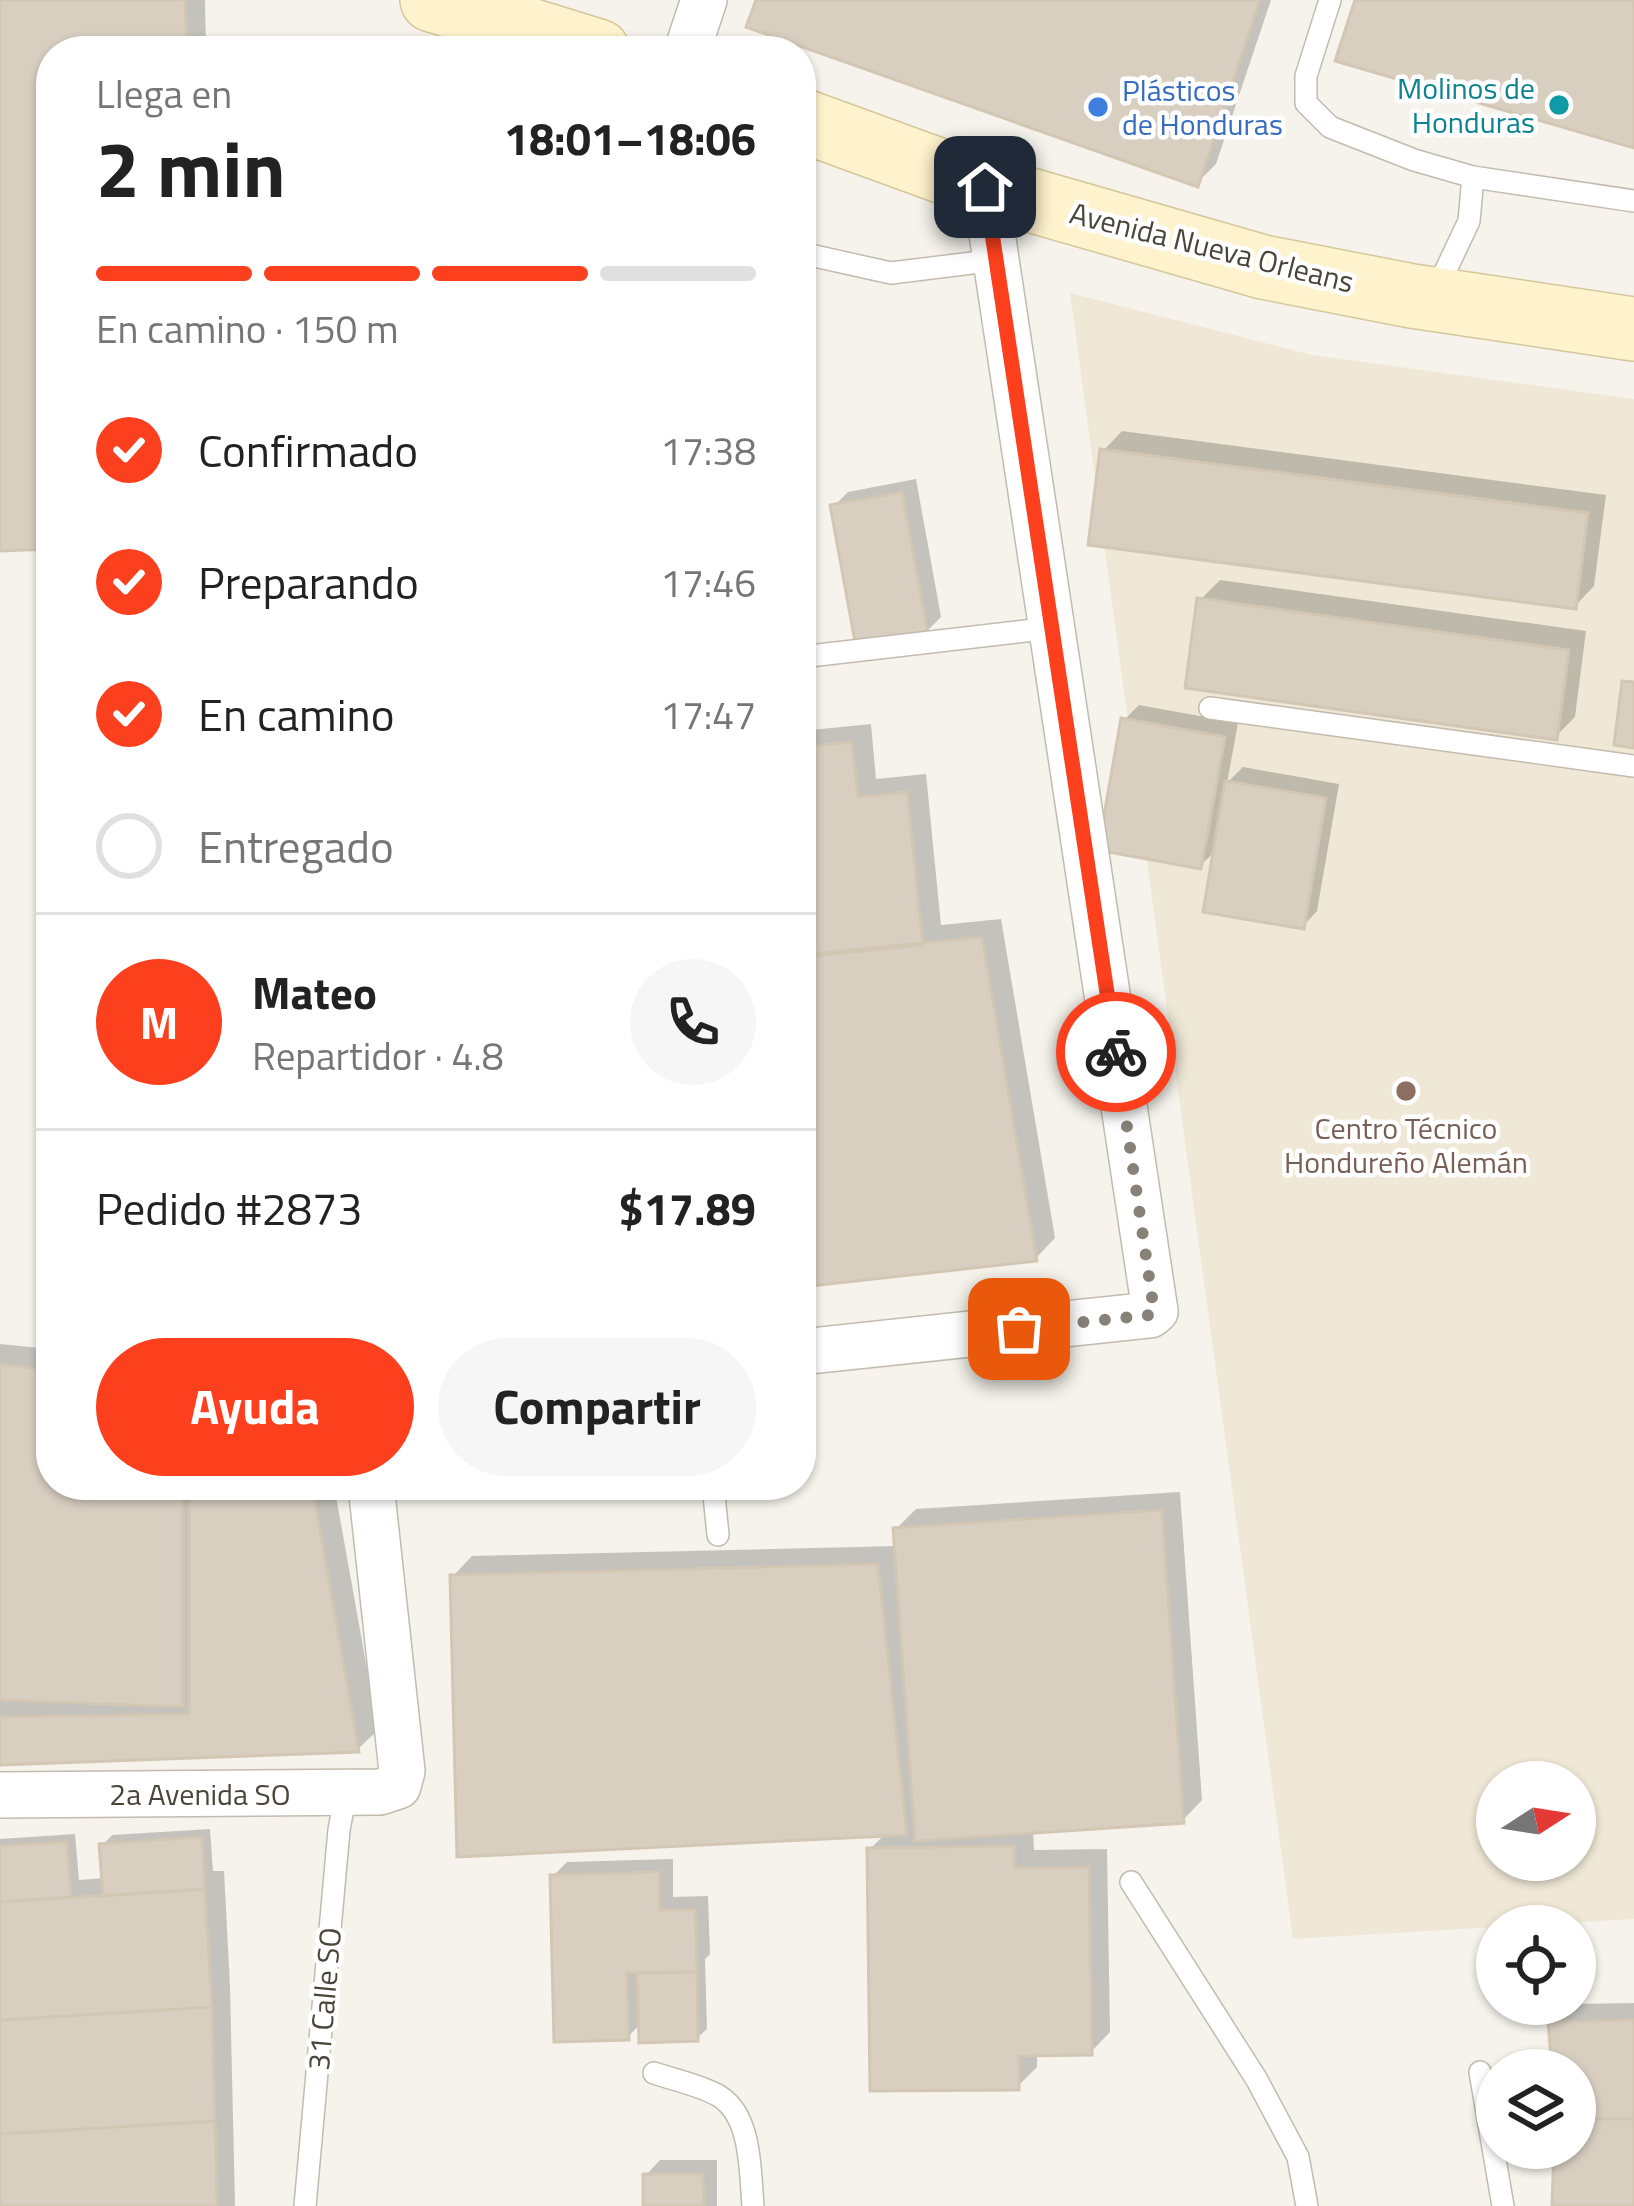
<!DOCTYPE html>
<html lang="es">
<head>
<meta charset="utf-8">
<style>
  body { margin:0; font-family:"Titillium Web",sans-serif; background:#f6f6f6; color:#222; height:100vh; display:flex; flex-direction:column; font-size:45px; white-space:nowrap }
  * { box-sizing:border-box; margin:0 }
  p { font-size:39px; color:#767676 }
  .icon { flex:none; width:66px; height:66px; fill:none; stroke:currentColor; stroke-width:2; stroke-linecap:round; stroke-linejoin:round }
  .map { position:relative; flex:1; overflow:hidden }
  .panel { position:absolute; left:36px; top:36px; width:780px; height:1464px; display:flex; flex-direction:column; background:#fff; border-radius:48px; box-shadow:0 3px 9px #0004 }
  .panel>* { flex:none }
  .needle { width:78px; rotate:78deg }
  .tools { position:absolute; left:1476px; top:1761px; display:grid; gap:24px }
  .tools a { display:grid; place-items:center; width:120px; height:120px; border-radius:50%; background:#fff; box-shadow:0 3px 9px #0004; font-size:60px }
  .pin { position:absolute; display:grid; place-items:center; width:102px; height:102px; color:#fff; margin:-51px; border-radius:24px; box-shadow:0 6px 18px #0006 }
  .courier { position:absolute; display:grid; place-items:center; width:120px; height:120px; margin:-60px; border:9px solid #fc3f1d; border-radius:50%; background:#fff; color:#222; box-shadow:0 3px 15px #0007 }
  .head em { font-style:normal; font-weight:700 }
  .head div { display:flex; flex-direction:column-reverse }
  .head { display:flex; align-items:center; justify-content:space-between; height:204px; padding:0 60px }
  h1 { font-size:78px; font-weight:700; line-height:90px }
  .bar { display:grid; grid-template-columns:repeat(4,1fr); gap:18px 12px; align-content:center; height:144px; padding:0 60px }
  .bar i { height:15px; border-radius:9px; background:#e0e0e0 }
  .bar .active { background:#fc3f1d }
  .bar p { grid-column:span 4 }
  .line { display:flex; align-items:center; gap:30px; padding:0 60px; border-top:3px solid #e0e0e0 }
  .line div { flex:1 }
  .round { display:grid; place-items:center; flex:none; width:126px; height:126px; border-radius:63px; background:#f6f6f6 }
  ol { padding:0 60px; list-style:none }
  li { display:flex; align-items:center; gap:36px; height:132px }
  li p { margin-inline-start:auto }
  li .icon { padding:12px; border-radius:50%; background:#fc3f1d; color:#fff; stroke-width:4 }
  li:last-child { color:#767676 }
  li i { width:66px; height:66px; border:6px solid #e0e0e0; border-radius:50% }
  .cta { display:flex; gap:24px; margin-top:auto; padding:24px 60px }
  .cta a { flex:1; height:138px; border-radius:72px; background:#fc3f1d; color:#fff; font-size:48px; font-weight:700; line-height:138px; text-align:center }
  .cta a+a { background:#f6f6f6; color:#222 }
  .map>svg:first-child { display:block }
  .education { fill:#efe8d6; fill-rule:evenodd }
  .shadow { fill:#0003 }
  .building { fill:#d8cfc1; stroke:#d3c7b4; stroke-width:3 }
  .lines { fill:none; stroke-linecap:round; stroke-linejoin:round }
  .lane-casing { stroke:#c2bbae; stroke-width:24 }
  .street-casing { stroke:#c2bbae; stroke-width:48 }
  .secondary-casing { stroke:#d6c79b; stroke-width:66 }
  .lane { stroke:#fff; stroke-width:21 }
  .street { stroke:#fff; stroke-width:45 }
  .secondary { stroke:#fff3cd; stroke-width:63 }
  .done { stroke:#878178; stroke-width:12; stroke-dasharray:0 21.6 }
  .route { stroke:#fc3f1d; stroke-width:15 }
  .culture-dot { fill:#0f9aa8; stroke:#fff; stroke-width:4.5 }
  .shop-dot { fill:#3f7fe0; stroke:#fff; stroke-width:4.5 }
  .education-dot { fill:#8d6e63; stroke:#fff; stroke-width:4.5 }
  .labels { text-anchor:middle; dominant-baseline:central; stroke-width:9; stroke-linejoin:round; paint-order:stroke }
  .culture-label { font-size:30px; fill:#0d838f; stroke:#fff; text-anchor:end }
  .shop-label { font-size:30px; fill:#366cbe; stroke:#fff; text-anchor:start }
  .street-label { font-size:30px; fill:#4b4439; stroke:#fff }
  .education-label { font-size:30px; fill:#785e54; stroke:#fff }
</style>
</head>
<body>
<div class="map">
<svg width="1634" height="2206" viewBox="0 0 1634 2206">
  <rect width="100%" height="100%" fill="#f6f3ec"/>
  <path class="education" d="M 1070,293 L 1312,355 L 1634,399 L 1634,1919 L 1293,1939 ZM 1497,1782 L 1575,1782 L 1575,1860 L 1497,1860 Z"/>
  <path class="shadow" d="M 0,0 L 205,0 L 206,51 L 51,51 L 51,546 L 0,548 Z
    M 759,0 L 1271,0 L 1216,164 L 1197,183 Z
    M 1122,431 L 1606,495 L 1594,586 L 1575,606 L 1103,451 Z
    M 916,479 L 941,617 L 927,631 L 834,506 L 848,492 Z
    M 1220,580 L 1586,631 L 1575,717 L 1556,736 L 1200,600 Z
    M 1139,705 L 1238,723 L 1227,783 L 1243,767 L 1339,784 L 1317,911 L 1303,926 L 1217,849 L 1200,866 L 1124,720 Z
    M 871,724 L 876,779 L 926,774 L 941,925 L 1001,919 L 1055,1238 L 1036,1258 L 801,1284 L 801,731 Z
    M 0,1344 L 51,1349 L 51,1485 L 334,1485 L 378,1730 L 358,1749 L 0,1762 Z
    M 1180,1492 L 1202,1800 L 1183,1820 L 1033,1830 L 1034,1850 L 1107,1849 L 1110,2032 L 1091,2052 L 1037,2053 L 1037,2067 L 1017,2087 L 870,1849 L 886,1833 L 453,1576 L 472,1556 L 898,1546 L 896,1529 L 916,1509 Z
    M 210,1829 L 213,1871 L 224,1871 L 230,1986 L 235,2206 L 0,2206 L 0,1839 L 75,1834 L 79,1880 L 105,1878 L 103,1845 L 112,1835 Z
    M 673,1859 L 673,1897 L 708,1896 L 710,1954 L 705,1959 L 707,2029 L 697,2038 L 641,2023 L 628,2037 L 553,1876 L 567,1862 Z
    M 1634,2003 L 1634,2206 L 1555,2206 L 1557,2148 L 1575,2148 L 1575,2070 L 1555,2070 L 1551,2023 L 1571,2004 Z
    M 660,2160 L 717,2160 L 717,2206 L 646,2206 L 646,2175 Z"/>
  <path class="building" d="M 0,0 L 185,0 L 187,51 L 51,51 L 51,549 L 0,551 Z
    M 756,0 L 1260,0 L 1198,187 L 746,27 Z
    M 1355,0 L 1634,0 L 1634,148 L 1335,61 Z
    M 1100,449 L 1588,513 L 1576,609 L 1088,545 Z
    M 902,492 L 928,634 L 856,647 L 830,505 Z
    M 1197,598 L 1569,650 L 1557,740 L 1185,688 Z
    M 1622,681 L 1634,682 L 1634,748 L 1614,745 Z
    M 1121,718 L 1225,737 L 1201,869 L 1098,850 Z
    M 852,742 L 858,797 L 907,792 L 923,945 L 801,957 L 801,747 Z
    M 1225,781 L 1326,798 L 1304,929 L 1203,912 Z
    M 982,937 L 1037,1261 L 801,1287 L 801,955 Z
    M 0,1364 L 51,1370 L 51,1485 L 183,1485 L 183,1707 L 0,1700 Z
    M 189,1485 L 312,1485 L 359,1752 L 0,1765 L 0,1717 L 189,1714 Z
    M 1162,1510 L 1184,1823 L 915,1841 L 893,1528 Z
    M 878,1564 L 907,1835 L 457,1857 L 450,1575 Z
    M 202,1837 L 205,1889 L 103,1896 L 99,1844 Z
    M 67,1842 L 71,1897 L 0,1902 L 0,1846 Z
    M 1015,1846 L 1015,1868 L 1089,1867 L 1092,2055 L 1019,2056 L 1019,2090 L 870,2091 L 867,1848 Z
    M 659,1872 L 660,1910 L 695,1909 L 697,1972 L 627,1973 L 629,2040 L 554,2042 L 550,1875 Z
    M 205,1889 L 212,2007 L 0,2020 L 0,1902 Z
    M 697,1972 L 698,2041 L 639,2043 L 637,1973 Z
    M 212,2007 L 215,2121 L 0,2134 L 0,2020 Z
    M 1634,2020 L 1634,2119 L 1575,2119 L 1575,2070 L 1552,2070 L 1548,2022 Z
    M 1575,2119 L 1634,2119 L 1634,2206 L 1552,2206 L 1554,2148 L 1575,2148 Z
    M 215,2121 L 217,2206 L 0,2206 L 0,2134 Z
    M 643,2174 L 703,2174 L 704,2206 L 643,2206 Z"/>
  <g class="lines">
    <defs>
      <path id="lane" d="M 1330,0 L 1306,76 L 1306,103 L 1330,127 L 1414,160 L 1473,177 L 1469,221 L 1435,293
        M 1473,177 L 1634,201
        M 801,253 L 891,273 L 996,260
        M 801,657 L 1051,628
        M 1210,708 L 1634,766
        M 713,1485 L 718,1535
        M 1131,1882 L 1257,2080 L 1298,2157 L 1307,2206
        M 1480,2072 L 1503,2206
        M 654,2073 C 674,2080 700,2085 719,2096 C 752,2116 750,2172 753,2206
        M 305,2206 L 339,1830 L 346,1792"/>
      <path id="street" d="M 687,51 L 704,0
        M 801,1352 L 1150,1315 L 1155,1311 L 985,187
        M 0,1795 L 380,1792 L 398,1786 L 402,1771 L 371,1485"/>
      <path id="secondary" d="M 432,0 L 598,51
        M 801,120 L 985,187 L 1263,267 L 1412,296 L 1634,329"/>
    </defs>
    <use href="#lane" class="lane-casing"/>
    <use href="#street" class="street-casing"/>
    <use href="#secondary" class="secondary-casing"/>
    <use href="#lane" class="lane"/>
    <use href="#street" class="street"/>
    <use href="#secondary" class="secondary"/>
  </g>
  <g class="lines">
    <path class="done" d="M 1019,1329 L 1150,1315 L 1154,1311 L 1116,1052"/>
    <path class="route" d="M 985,187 L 1116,1052"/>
  </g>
  <circle class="culture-dot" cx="1559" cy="105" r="12"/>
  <circle class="shop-dot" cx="1098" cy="107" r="12"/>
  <circle class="education-dot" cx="1406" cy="1091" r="12"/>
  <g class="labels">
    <g class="culture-label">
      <text x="1535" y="88">Molinos de<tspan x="1535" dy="34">Honduras</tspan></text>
    </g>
    <g class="shop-label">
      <text x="1122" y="90">Plásticos<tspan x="1122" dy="34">de Honduras</tspan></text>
    </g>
    <g class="street-label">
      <text transform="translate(1212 247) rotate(14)">Avenida Nueva Orleans</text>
      <text x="200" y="1794">2a Avenida SO</text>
      <text transform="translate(324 1999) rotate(-85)">31 Calle SO</text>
    </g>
    <g class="education-label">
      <text x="1406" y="1128">Centro Técnico<tspan x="1406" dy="34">Hondureño Alemán</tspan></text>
    </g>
  </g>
</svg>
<div class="tools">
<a><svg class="needle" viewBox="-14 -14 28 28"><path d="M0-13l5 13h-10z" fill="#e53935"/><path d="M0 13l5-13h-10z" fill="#767676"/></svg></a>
<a><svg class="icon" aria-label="locate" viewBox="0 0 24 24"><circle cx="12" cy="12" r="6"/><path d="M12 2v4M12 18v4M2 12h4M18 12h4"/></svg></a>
<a><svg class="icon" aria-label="layers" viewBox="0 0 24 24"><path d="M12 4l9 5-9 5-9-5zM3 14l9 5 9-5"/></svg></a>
</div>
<div class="pin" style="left:1019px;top:1329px;background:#ea580c"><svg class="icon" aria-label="bag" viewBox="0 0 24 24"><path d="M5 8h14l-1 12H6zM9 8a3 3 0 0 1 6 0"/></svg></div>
<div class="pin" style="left:985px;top:187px;background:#1f2937"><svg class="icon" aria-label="home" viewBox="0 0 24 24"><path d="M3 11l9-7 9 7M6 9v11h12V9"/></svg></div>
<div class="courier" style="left:1116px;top:1052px"><svg class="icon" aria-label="bike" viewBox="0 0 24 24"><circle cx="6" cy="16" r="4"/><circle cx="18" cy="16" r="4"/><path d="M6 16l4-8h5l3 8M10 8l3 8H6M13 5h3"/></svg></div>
<section class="panel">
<div class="head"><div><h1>2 min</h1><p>Llega en</p></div><em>18:01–18:06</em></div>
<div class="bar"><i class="active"></i><i class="active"></i><i class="active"></i><i></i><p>En camino · 150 m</p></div>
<ol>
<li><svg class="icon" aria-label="check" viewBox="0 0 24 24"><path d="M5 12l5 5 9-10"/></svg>Confirmado<p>17:38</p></li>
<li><svg class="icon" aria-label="check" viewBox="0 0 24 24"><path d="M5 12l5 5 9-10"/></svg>Preparando<p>17:46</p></li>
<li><svg class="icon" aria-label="check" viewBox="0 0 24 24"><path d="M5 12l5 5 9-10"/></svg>En camino<p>17:47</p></li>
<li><i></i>Entregado</li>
</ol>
<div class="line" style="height:216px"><b class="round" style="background:#fc3f1d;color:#fff">M</b><div><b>Mateo</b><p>Repartidor · 4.8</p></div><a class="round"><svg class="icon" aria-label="phone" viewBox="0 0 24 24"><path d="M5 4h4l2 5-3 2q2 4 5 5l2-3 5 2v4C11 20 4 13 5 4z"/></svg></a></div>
<div class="line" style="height:156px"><div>Pedido #2873</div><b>$17.89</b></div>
<div class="cta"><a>Ayuda</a><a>Compartir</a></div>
</section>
</div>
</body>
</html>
